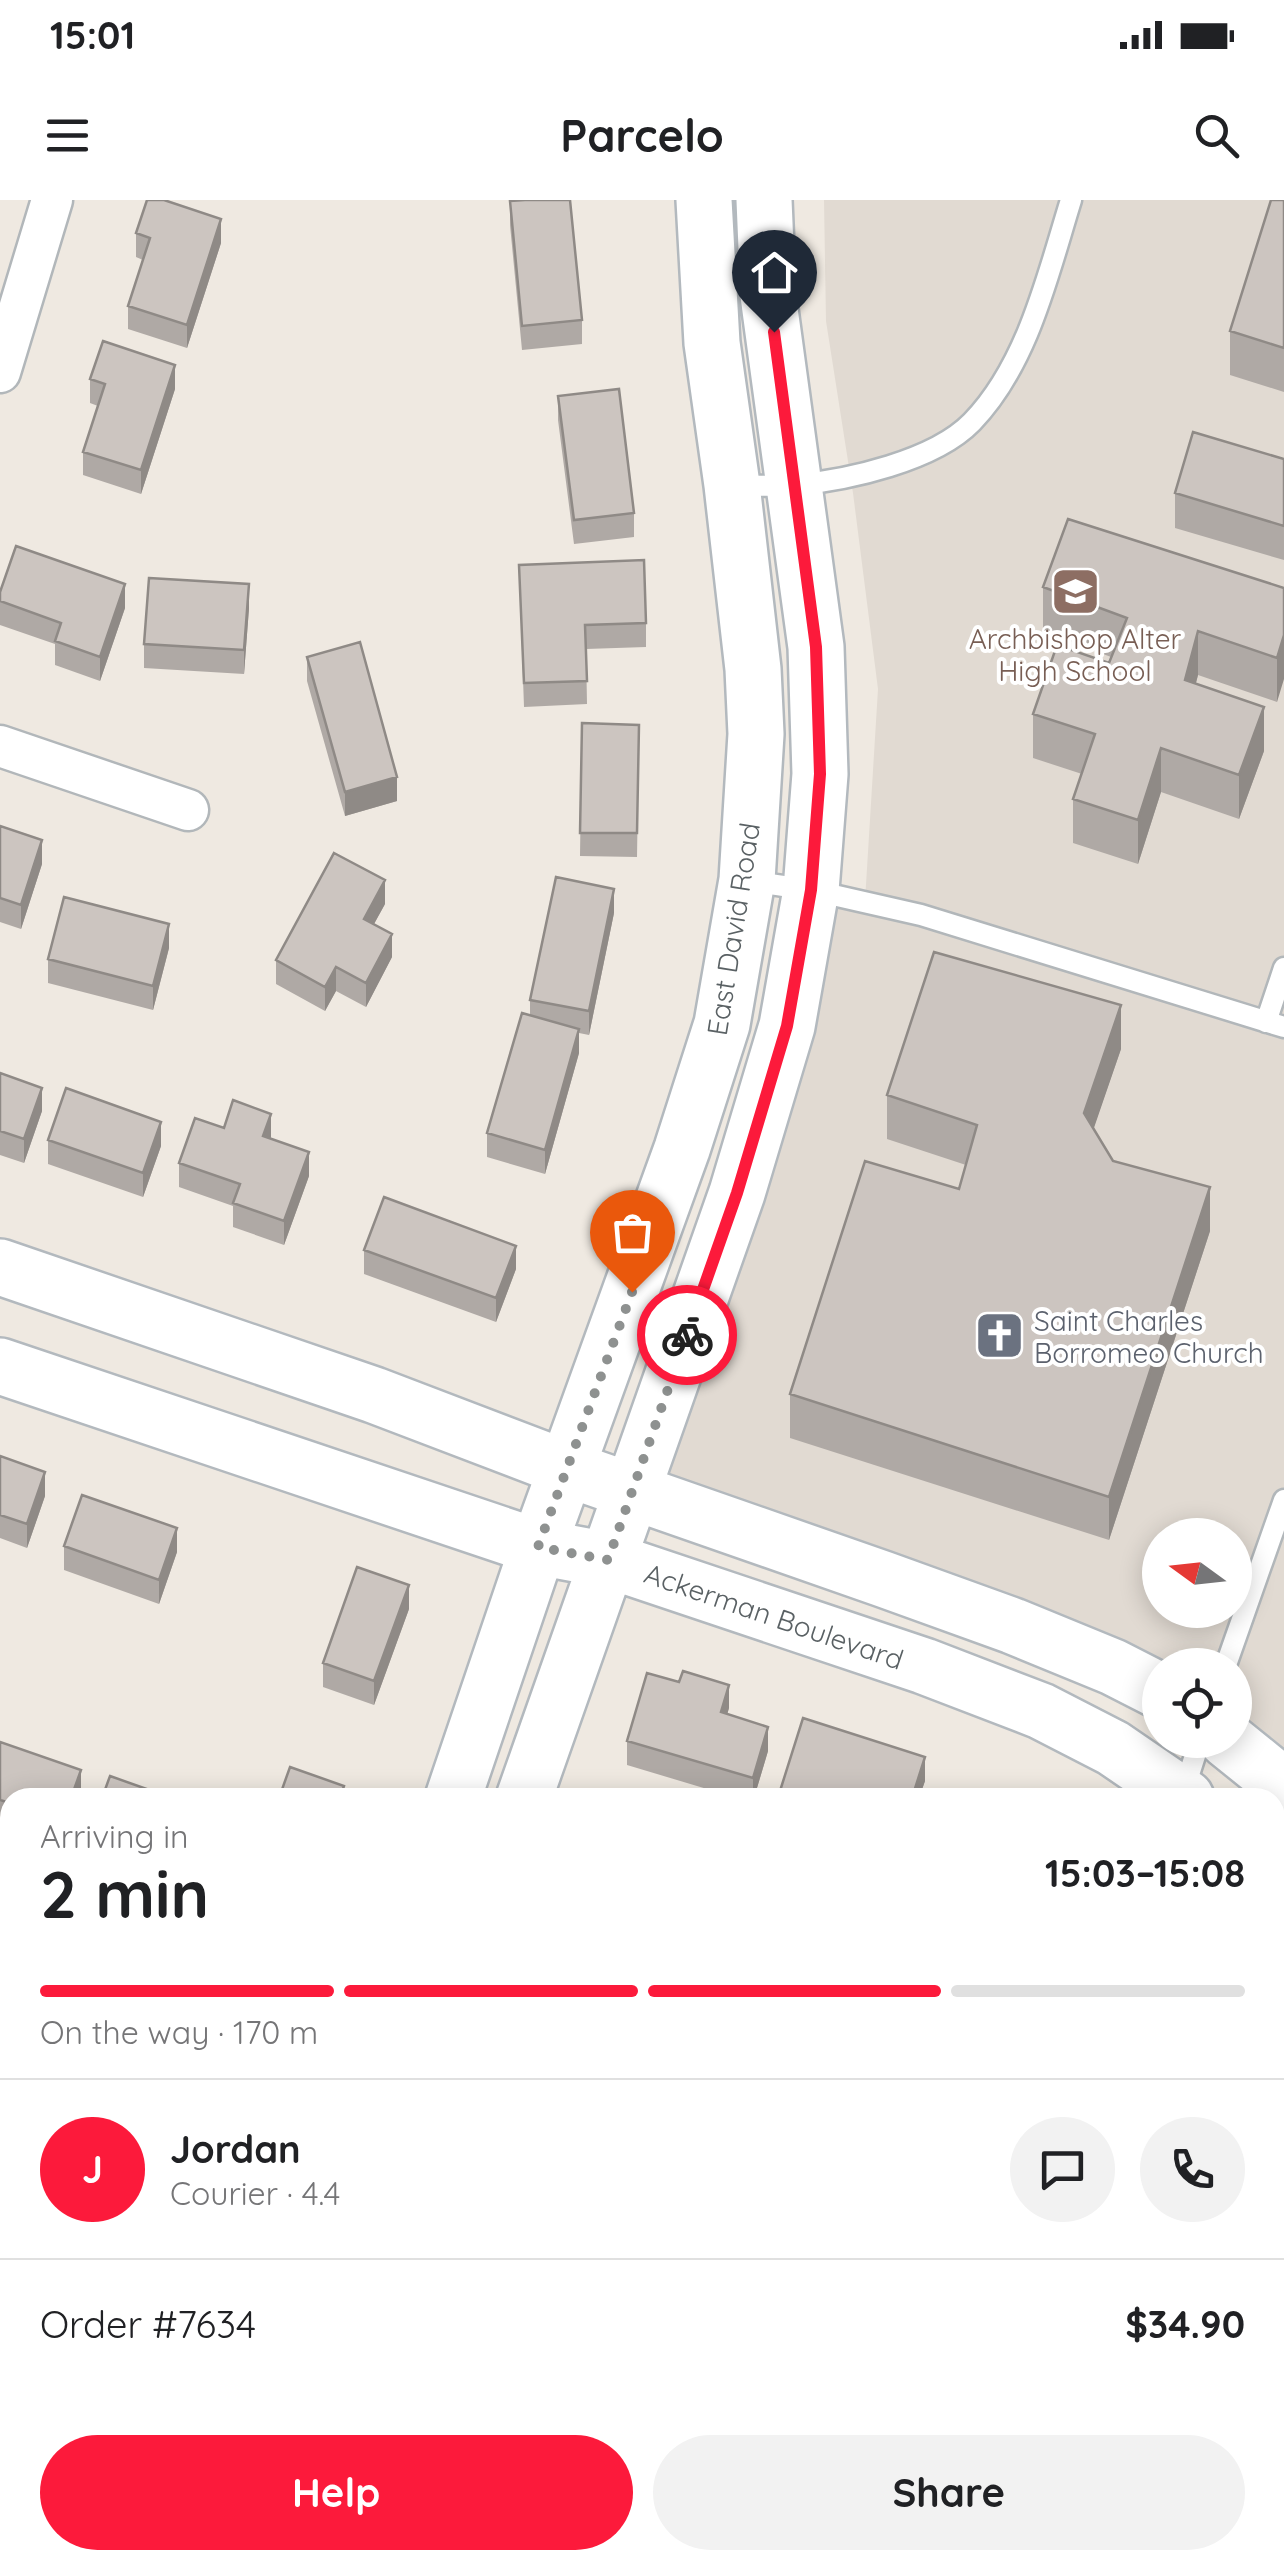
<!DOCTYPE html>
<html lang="en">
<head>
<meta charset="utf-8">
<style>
  body { margin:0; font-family:Quicksand,sans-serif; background:#f2f2f2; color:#202124; height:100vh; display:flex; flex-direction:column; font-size:38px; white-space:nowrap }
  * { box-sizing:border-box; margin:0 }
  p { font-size:32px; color:#757577 }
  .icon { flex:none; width:55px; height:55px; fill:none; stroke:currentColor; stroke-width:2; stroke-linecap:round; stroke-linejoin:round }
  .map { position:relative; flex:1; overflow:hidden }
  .details { position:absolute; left:0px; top:1588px; width:1285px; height:782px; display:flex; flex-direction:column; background:#fff; border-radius:30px 30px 0 0; box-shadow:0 5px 25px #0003 }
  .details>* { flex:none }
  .needle { width:65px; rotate:285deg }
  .buttons { position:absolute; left:1142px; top:1318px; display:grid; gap:20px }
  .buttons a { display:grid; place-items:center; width:110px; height:110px; border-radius:50%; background:#fff; box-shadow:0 5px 25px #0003; font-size:50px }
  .pin { position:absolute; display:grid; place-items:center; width:85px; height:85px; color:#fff; margin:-102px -42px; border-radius:50% 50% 50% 0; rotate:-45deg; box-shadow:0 0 10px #0007 }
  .pin .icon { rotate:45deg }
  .courier { position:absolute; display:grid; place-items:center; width:100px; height:100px; margin:-50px; border:8px solid #fc1a3b; border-radius:50%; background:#fff; color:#222; box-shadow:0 2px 12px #0007 }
  .headline em { font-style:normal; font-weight:700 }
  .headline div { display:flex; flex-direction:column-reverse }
  .headline { display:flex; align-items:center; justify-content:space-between; height:170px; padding:0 40px }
  h1 { font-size:65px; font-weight:700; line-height:75px }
  .bar { display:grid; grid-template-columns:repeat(4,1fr); gap:15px 10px; align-content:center; height:120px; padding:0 40px }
  .bar i { height:12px; border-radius:8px; background:#e0e0e0 }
  .bar .on { background:#fc1a3b }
  .bar p { grid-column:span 4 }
  .line { display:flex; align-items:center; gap:25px; padding:0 40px; border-top:2px solid #e0e0e0 }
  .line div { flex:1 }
  .round { display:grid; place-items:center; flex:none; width:105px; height:105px; border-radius:52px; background:#f2f2f2 }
  .primary-button { display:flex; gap:20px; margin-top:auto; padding:20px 40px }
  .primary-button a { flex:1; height:115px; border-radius:60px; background:#fc1a3b; color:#fff; font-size:40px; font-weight:700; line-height:115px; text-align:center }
  .primary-button a+a { background:#f2f2f2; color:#202124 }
  .status { display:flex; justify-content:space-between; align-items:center; height:70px; padding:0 50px; background:#fff; direction:ltr }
  .status svg { height:28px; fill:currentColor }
  header { display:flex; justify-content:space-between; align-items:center; height:130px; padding:0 40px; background:#fff; font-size:45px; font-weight:700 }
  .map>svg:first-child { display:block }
  .education { fill:#e1dad2; fill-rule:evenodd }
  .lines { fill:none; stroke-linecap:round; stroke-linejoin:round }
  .lane-casing { stroke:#b2b7ba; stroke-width:25 }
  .street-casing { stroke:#b2b7ba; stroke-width:45 }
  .secondary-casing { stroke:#b3b9be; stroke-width:60 }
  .lane { stroke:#fff; stroke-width:20 }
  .street { stroke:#fff; stroke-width:40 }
  .secondary { stroke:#fff; stroke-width:55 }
  .wall { fill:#afa9a5 }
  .shaded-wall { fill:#8f8a86 }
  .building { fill:#ccc5c0; stroke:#8f8a86; stroke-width:2.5 }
  .done { stroke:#8e9190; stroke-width:10; stroke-dasharray:0 18 }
  .route { stroke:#fc1a3b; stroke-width:12 }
  .labels { text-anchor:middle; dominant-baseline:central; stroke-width:8; stroke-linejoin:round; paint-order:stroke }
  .education-label { font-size:28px; fill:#785e54; stroke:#fff }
  .street-label { font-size:28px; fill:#5a6164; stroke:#fff }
  .worship-label { font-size:28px; fill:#5b616d; stroke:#fff; text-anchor:start }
</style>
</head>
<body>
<div class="status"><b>15:01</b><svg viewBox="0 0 49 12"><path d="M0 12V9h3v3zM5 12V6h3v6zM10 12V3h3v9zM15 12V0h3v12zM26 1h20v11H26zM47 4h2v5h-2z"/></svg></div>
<header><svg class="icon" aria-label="menu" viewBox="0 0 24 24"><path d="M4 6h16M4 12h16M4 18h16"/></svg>Parcelo<svg class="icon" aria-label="search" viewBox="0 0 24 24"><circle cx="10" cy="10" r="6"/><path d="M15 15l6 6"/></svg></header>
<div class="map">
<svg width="1284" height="2369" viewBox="0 0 1284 2369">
  <rect width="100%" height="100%" fill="#efe9e1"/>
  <path class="education" d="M 824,0 L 1284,0 L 1284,1586 L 1235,1540 L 1235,1465 L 1160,1465 L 632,1292 L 811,690 L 865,701 L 878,489 L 853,293 L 826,121 ZM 1160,1335 L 1235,1335 L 1235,1410 L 1160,1410 Z"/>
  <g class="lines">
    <defs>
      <path id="lane" d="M 733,285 C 753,285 774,287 795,285 C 848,280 934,261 972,222 C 1028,164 1048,74 1071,0
        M 749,681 L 811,690 L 921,715 L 1284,827
        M 1266,822 L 1284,768
        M 1226,1465 L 1284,1300
        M 1184,1590 L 1200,1540"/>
      <path id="street" d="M 0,172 L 52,0
        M 0,546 L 188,610
        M 0,1729 L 10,1732
        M 1063,2360 L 1073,2369
        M 1015,2369 L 1023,2360"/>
      <path id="secondary" d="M 0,1067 L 374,1195 L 568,1269 L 883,1379 L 1013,1426 L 1113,1467 L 1160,1491
        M 0,1166 L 538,1347 L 608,1360 L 924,1466 L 1041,1511 L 1113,1548 L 1186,1598
        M 1227,1540 L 1284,1586
        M 453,1598 L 538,1347 L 682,949 L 722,824 L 747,680 L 756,534 L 753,469 L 732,285 L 712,143 L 704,0
        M 524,1598 L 737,993 L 787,826 L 811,690 L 820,574 L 816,447 L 768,95 L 764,0
        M 1275,1685 L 1284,1694
        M 184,2369 L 187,2360
        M 248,2369 L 251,2360"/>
    </defs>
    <use href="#lane" class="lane-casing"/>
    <use href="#street" class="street-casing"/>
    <use href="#secondary" class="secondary-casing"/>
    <use href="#lane" class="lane"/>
    <use href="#street" class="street"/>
    <use href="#secondary" class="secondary"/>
  </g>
  <path class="wall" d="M 1284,0 L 1284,192 L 1230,175 L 1230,131 Z
    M 510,1 L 582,120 L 582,144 L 522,150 L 510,25 Z
    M 136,33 L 221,43 L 187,148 L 128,129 L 128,106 L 143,60 L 136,57 Z
    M 90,179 L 175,189 L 141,294 L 83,275 L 83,252 L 98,206 L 90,203 Z
    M 558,196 L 634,313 L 634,337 L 574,344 L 558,220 Z
    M 1284,259 L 1284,360 L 1175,328 L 1175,293 Z
    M 519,365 L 646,423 L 646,447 L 586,449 L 587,504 L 524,507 Z
    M 1043,387 L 1284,388 L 1277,502 L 1198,475 L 1196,483 L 1264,551 L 1239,619 L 1161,592 L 1138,664 L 1073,643 L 1073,599 L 1082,574 L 1033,558 L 1033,514 L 1109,463 L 1111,457 L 1043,431 Z
    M 0,392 L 125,408 L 100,481 L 55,465 L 55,444 L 0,425 Z
    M 249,408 L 244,474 L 144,468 L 144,444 Z
    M 307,457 L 397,601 L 345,616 L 307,481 Z
    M 582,523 L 639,525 L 637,657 L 580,656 Z
    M 0,626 L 42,664 L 21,729 L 0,722 Z
    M 385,704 L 374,724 L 392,757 L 366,807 L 336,791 L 325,811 L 276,784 L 276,760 Z
    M 614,713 L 589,835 L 579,833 L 579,853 L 545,974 L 487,957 L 487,933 L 530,815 L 530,800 Z
    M 169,748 L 153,810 L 48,783 L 48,759 Z
    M 1121,849 L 1093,929 L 1113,961 L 1210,1031 L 1109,1340 L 790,1238 L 790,1194 L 959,989 L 966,965 L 887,939 L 887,895 Z
    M 0,873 L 42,911 L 24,963 L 0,955 Z
    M 224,928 L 271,939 L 309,976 L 284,1045 L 233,1027 L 233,1006 L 179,987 L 179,963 Z
    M 48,940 L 161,946 L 143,997 L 48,964 Z
    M 364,1050 L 516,1069 L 496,1122 L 364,1074 Z
    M 0,1256 L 45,1296 L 27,1348 L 0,1338 Z
    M 64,1346 L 177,1352 L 159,1404 L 64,1370 Z
    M 409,1409 L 374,1505 L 323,1487 L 323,1463 Z
    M 729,1508 L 727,1514 L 768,1551 L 754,1598 L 737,1598 L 627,1565 L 627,1541 Z
    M 0,1542 L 81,1594 L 10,1598 L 10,1627 L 0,1623 Z
    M 925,1581 L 919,1598 L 780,1598 L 780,1591 Z
    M 10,1819 L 10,1891 L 0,1887 L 0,1848 Z
    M 1284,1880 L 1284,1924 L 1275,1916 L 1275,1891 Z
    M 816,2360 L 888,2360 L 875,2369 L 822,2369 Z
    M 1217,2360 L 1275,2360 L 1284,2369 L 1228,2369 Z"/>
  <path class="shaded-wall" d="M 221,19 L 221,43 L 187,148 L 187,125 Z
    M 175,165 L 175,189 L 141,294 L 141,270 Z
    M 125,384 L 125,408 L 100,481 L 100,457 Z
    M 249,384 L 249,408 L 244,474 L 244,450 Z
    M 1198,431 L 1198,475 L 1185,524 L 1185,480 Z
    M 1284,435 L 1284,479 L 1277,502 L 1277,458 Z
    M 1264,507 L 1264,551 L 1239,619 L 1239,575 Z
    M 1161,548 L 1161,592 L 1138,664 L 1138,620 Z
    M 397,577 L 397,601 L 345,616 L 345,592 Z
    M 42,640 L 42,664 L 21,729 L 21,705 Z
    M 385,680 L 385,704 L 364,742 L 364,719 Z
    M 614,689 L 614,713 L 589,835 L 589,811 Z
    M 169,724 L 169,748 L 153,810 L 153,786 Z
    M 392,734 L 392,757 L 366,807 L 366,783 Z
    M 336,767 L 336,791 L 325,811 L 325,787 Z
    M 1121,805 L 1121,849 L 1084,957 L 1084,913 Z
    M 579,829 L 579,853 L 545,974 L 545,950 Z
    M 42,888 L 42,911 L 24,963 L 24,939 Z
    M 271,914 L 271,937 L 263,960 L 263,936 Z
    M 161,922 L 161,946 L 143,997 L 143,973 Z
    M 309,952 L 309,976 L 284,1045 L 284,1021 Z
    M 1210,987 L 1210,1031 L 1109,1340 L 1109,1297 Z
    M 516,1046 L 516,1069 L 496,1122 L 496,1098 Z
    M 45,1272 L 45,1296 L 27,1348 L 27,1324 Z
    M 177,1328 L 177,1352 L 159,1404 L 159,1380 Z
    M 409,1385 L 409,1409 L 374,1505 L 374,1481 Z
    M 729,1485 L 729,1508 L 721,1536 L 721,1512 Z
    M 768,1527 L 768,1551 L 754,1598 L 753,1598 L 753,1578 Z
    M 925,1557 L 925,1581 L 919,1598 L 912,1598 Z
    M 81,1570 L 81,1594 L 79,1598 L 71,1598 Z
    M 854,2360 L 888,2360 L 875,2369 L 841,2369 Z"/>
  <path class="building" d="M 147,0 L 164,0 L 221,19 L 187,125 L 128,106 L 150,38 L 136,33 Z
    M 525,0 L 570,0 L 582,120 L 522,126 L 510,1 Z
    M 1271,0 L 1284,0 L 1284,148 L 1230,131 Z
    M 103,141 L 175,165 L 141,270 L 83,252 L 105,184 L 90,179 Z
    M 619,189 L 634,313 L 574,320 L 558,196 Z
    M 1193,232 L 1284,259 L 1284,326 L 1175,293 Z
    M 1068,319 L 1284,388 L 1284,435 L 1277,458 L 1198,431 L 1185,480 L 1264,507 L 1239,575 L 1161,548 L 1138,620 L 1073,599 L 1095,534 L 1033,514 L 1057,445 L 1109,463 L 1127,418 L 1043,387 Z
    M 16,346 L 125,384 L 100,457 L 55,441 L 61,423 L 0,401 L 0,392 Z
    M 644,360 L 646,423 L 585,425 L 587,481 L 524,483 L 519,365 Z
    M 149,378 L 249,384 L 244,450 L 144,444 Z
    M 360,442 L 397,577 L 345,592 L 307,457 Z
    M 582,523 L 639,525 L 637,633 L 580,633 Z
    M 0,626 L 42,640 L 21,705 L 0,698 Z
    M 334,653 L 385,680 L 364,719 L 392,734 L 366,783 L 336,767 L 325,787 L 276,760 Z
    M 556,677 L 614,689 L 589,811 L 530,800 Z
    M 64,697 L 169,724 L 153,786 L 48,759 Z
    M 934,752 L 1121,805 L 1084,913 L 1113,961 L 1210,987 L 1109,1297 L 790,1194 L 865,961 L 959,989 L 977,925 L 887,895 Z
    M 522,813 L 579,829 L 545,950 L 487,933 Z
    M 0,873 L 42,888 L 24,939 L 0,931 Z
    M 66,888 L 161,922 L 143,973 L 48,940 Z
    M 233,900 L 271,914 L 263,936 L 309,952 L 284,1021 L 233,1003 L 240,984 L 179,963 L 195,918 L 224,928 Z
    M 384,997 L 516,1046 L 496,1098 L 364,1050 Z
    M 0,1256 L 45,1272 L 27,1324 L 0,1315 Z
    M 82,1295 L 177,1328 L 159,1380 L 64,1346 Z
    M 357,1367 L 409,1385 L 374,1481 L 323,1463 Z
    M 683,1471 L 729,1485 L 721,1512 L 768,1527 L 753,1578 L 627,1541 L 647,1473 L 679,1482 Z
    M 803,1518 L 925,1557 L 912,1598 L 801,1598 L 780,1591 Z
    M 0,1542 L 81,1570 L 71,1598 L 10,1598 L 10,1603 L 0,1600 Z
    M 290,1567 L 344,1586 L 340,1598 L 279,1598 Z
    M 110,1576 L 172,1598 L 102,1598 Z
    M 10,1819 L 10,1867 L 0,1863 L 0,1848 Z
    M 1284,1880 L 1284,1900 L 1275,1892 Z
    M 1275,2306 L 1284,2313 L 1284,2369 L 1259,2369 L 1247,2360 L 1275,2360 Z
    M 354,2360 L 420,2360 L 417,2369 L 351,2369 Z
    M 696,2360 L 713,2360 L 724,2369 L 689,2369 Z
    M 833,2360 L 854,2360 L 841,2369 L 839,2369 Z"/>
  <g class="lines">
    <path class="done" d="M 632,1092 L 538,1347 L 608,1360 L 687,1135"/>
    <path class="route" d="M 687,1135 L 737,993 L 787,826 L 811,690 L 820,574 L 816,447 L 774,132"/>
  </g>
  <defs>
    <symbol id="school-square" viewBox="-11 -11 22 22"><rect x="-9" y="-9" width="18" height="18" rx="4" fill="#8d6e63" stroke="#fff"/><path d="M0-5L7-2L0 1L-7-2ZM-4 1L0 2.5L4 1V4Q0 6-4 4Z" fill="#fff"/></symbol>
    <symbol id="church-square" viewBox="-11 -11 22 22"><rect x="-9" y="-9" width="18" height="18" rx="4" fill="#6b7280" stroke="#fff"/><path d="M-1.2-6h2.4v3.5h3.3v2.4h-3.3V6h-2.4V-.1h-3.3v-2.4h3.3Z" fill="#fff"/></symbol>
  </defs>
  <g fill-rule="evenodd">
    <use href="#school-square" x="1048" y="364" width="55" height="55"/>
    <use href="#church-square" x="972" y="1108" width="55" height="55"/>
  </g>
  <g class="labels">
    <g class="education-label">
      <text x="1075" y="438">Archbishop Alter<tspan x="1075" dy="32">High School</tspan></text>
    </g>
    <g class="street-label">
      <text transform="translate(733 729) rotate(-81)">East David Road</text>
      <text transform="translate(774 1416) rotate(19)">Ackerman Boulevard</text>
    </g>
    <g class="worship-label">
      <text x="1034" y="1120">Saint Charles<tspan x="1034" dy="32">Borromeo Church</tspan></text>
    </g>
  </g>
</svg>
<div class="buttons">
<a><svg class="needle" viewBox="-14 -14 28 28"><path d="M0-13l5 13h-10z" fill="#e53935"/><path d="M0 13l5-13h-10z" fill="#757577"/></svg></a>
<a><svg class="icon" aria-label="locate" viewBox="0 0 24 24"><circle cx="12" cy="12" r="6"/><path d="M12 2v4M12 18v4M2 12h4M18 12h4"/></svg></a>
</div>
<div class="pin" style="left:632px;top:1092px;background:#ea580c"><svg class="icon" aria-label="bag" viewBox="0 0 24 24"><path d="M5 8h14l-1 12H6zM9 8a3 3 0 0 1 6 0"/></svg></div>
<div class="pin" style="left:774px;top:132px;background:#1f2937"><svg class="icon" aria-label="home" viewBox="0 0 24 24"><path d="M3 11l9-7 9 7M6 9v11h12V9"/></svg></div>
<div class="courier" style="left:687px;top:1135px"><svg class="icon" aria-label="bike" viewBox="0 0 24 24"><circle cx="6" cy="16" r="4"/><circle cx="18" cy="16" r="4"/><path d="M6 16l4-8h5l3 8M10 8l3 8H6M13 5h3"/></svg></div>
<section class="details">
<div class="headline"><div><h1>2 min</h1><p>Arriving in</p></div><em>15:03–15:08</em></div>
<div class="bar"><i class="on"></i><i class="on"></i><i class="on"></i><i></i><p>On the way · 170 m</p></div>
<div class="line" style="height:180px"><b class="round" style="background:#fc1a3b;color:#fff">J</b><div><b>Jordan</b><p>Courier · 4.4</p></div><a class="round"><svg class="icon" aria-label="chat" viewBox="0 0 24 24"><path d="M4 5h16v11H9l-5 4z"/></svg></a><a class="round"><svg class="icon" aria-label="phone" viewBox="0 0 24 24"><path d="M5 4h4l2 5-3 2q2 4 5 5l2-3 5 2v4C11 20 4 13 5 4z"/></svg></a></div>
<div class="line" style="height:130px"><div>Order #7634</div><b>$34.90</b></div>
<div class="primary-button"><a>Help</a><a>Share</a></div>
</section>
</div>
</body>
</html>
